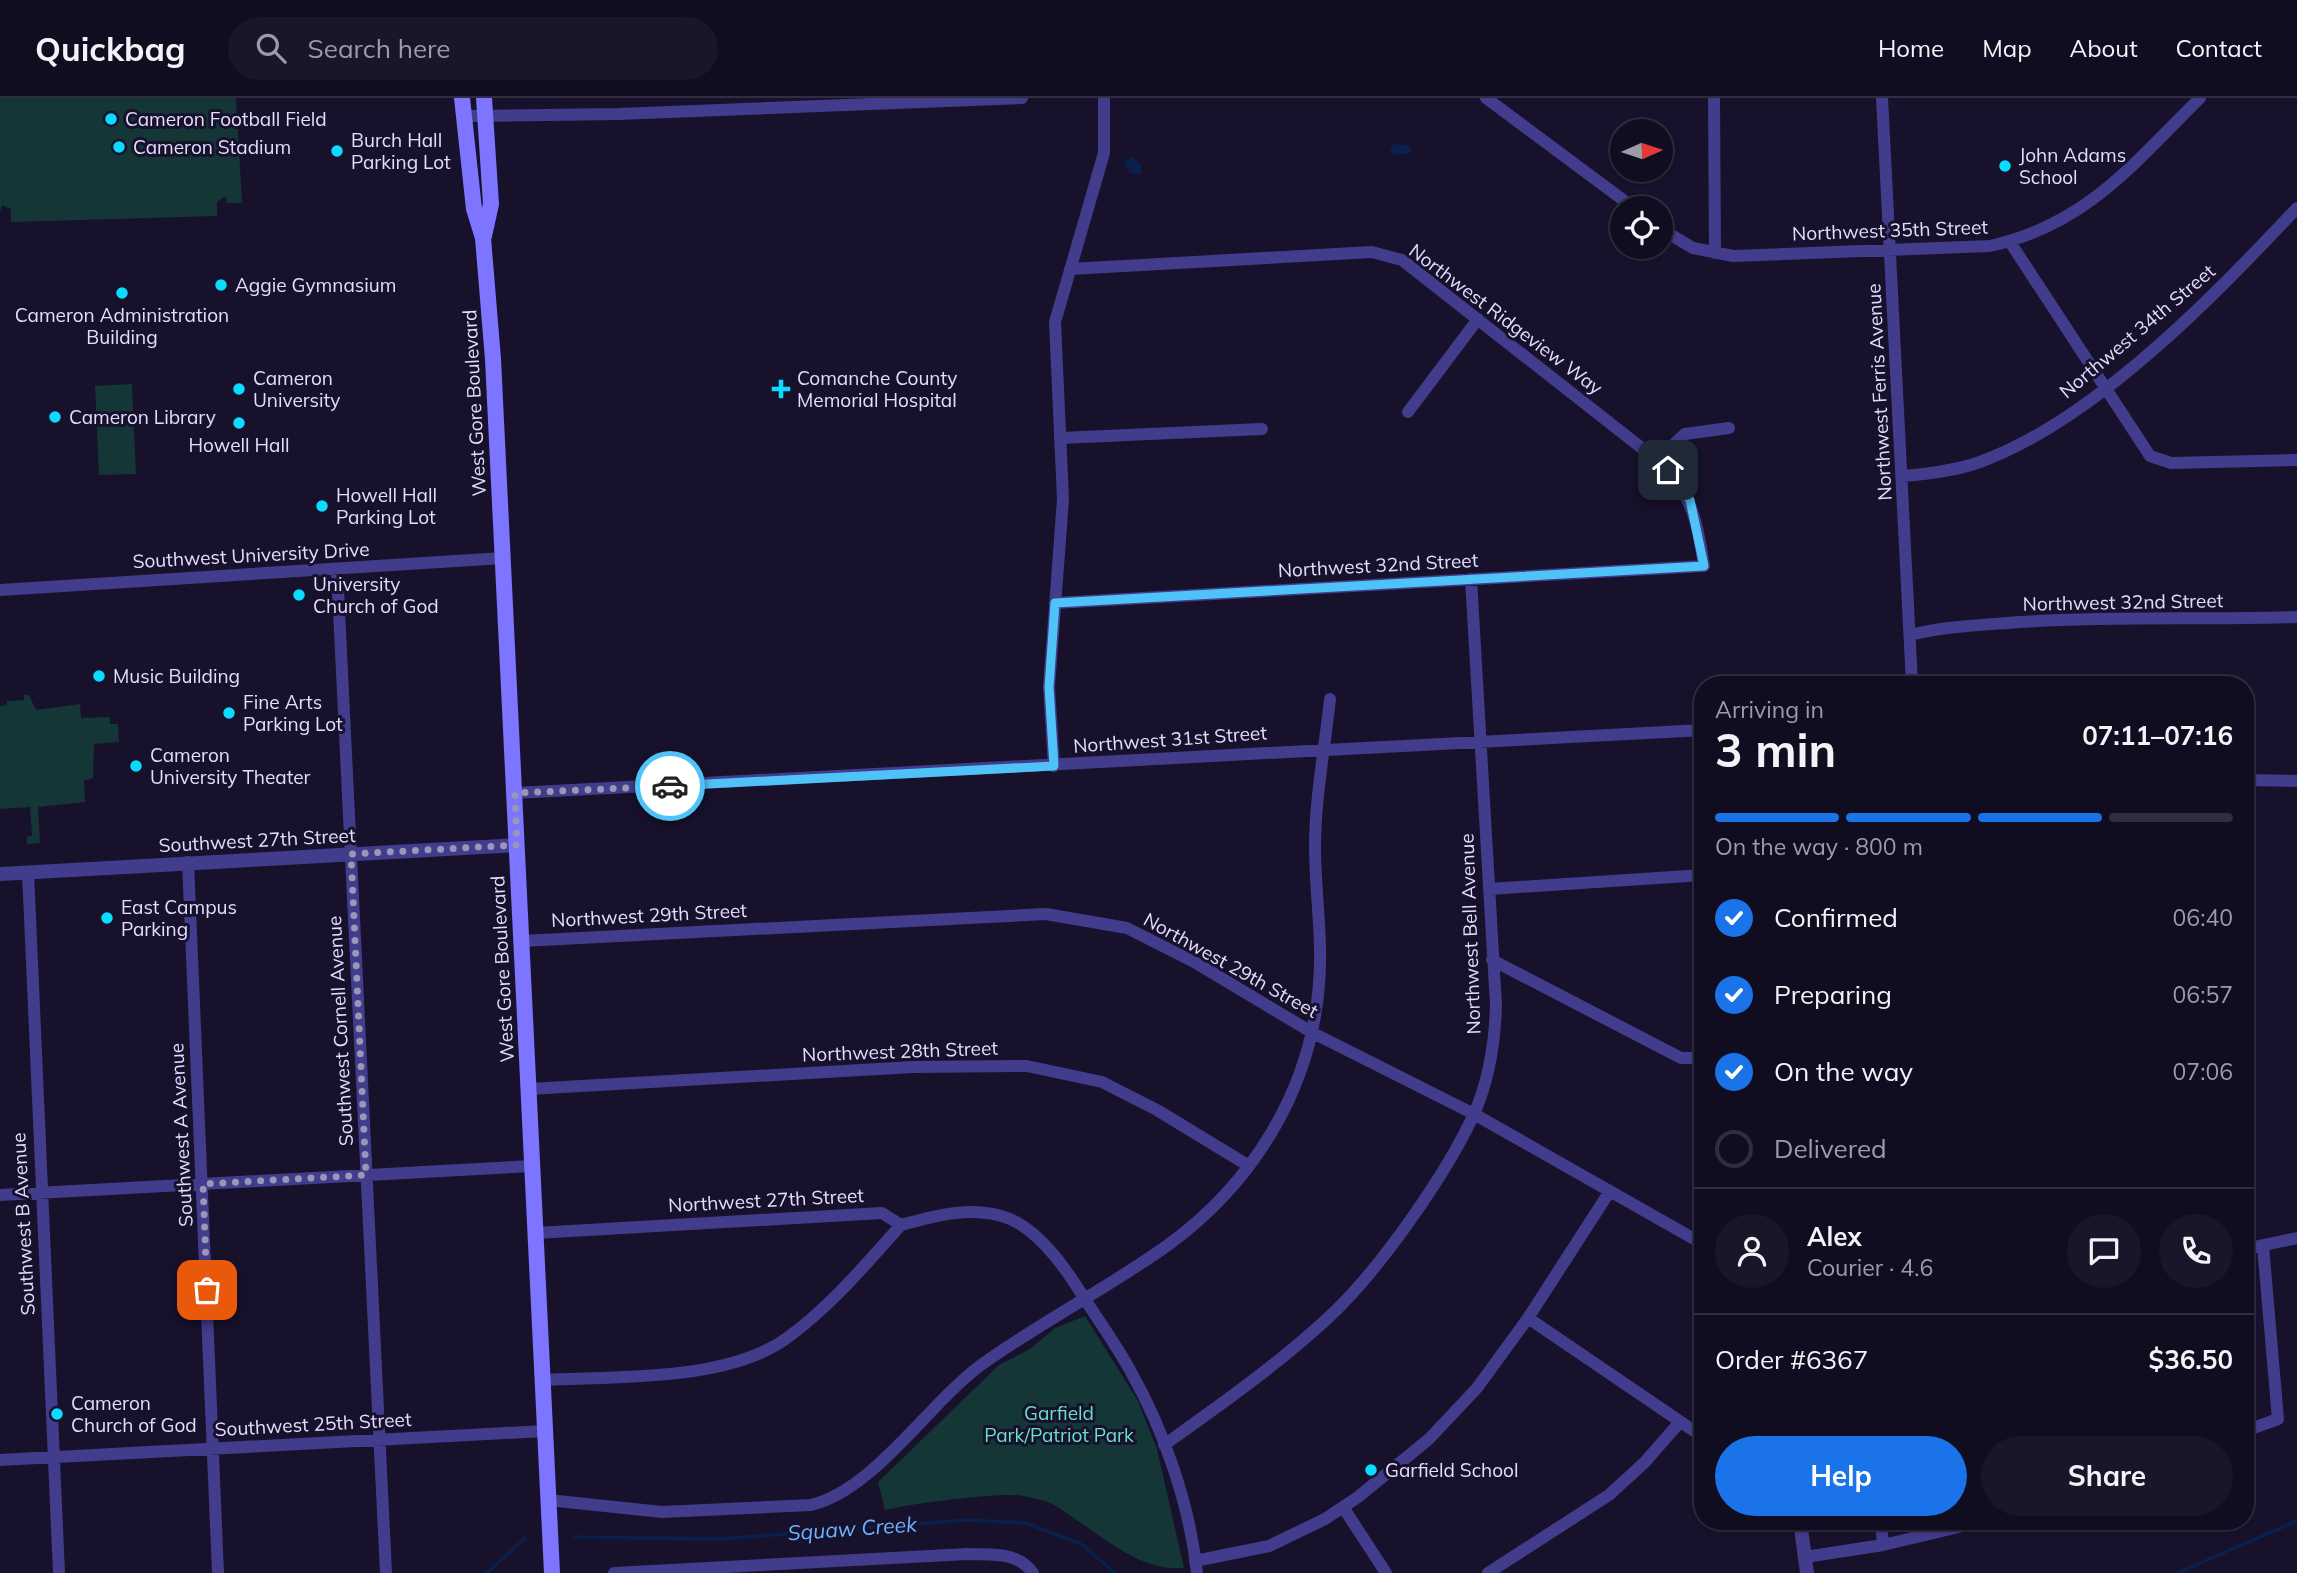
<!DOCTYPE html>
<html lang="en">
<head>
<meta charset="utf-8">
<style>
  body { margin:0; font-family:Mulish,sans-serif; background:#1a162a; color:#f1f3f6; height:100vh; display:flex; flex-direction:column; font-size:26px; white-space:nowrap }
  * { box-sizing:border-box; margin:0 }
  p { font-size:23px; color:#9c9ca5 }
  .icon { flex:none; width:38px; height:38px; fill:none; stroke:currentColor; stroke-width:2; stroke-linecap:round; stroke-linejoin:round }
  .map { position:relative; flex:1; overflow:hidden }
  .drawer { position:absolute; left:1694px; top:578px; width:560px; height:854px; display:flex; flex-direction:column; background:#110d21; border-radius:28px; box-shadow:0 2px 5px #0004,0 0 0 2px #302d3f }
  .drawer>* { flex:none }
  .needle { width:46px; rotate:87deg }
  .buttons { position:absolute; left:1610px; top:21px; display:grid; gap:14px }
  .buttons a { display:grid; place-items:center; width:63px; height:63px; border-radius:50%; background:#110d21; box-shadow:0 2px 5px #0004,0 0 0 2px #302d3f; font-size:35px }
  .pin { position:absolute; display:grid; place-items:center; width:60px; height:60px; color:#fff; margin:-30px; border-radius:14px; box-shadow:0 4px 10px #0006 }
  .courier { position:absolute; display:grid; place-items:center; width:70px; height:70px; margin:-35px; border:5px solid #4fc3f7; border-radius:50%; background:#fff; color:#222; box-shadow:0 2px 9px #0007 }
  .headline em { font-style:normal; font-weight:700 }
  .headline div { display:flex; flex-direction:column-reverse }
  .headline { display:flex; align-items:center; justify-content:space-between; height:119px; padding:0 21px }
  h1 { font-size:46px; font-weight:700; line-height:52px }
  .bar { display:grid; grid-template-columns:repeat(4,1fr); gap:10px 7px; align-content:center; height:84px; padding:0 21px }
  .bar i { height:9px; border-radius:5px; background:#302d3f }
  .bar .selected { background:#1a73e8 }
  .bar p { grid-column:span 4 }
  .line { display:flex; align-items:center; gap:18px; padding:0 21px; border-top:2px solid #302d3f }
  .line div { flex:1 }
  .round { display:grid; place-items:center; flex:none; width:74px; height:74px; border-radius:37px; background:#1a162a }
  ol { padding:0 21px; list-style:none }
  li { display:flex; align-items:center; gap:21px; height:77px }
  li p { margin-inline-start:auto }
  li .icon { padding:7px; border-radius:50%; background:#1a73e8; color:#fff; stroke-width:4 }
  li:last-child { color:#9c9ca5 }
  li i { width:38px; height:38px; border:4px solid #302d3f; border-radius:50% }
  .primary-button { display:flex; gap:14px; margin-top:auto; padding:14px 21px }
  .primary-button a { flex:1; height:80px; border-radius:42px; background:#1a73e8; color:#fff; font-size:28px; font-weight:700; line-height:80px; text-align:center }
  .primary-button a+a { background:#1a162a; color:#f1f3f6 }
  header { display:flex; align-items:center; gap:42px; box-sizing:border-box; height:98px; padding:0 35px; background:#110d21; border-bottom:2px solid #302d3f }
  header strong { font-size:33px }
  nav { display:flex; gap:38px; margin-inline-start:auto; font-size:24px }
  .search { width:490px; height:63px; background:#1a162a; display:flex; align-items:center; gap:18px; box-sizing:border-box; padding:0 24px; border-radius:38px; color:#9c9ca5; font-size:26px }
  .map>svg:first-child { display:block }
  .green { fill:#143637 }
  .water { fill:#0a204c }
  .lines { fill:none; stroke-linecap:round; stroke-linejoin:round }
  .stream { stroke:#0a204c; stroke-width:3.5 }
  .minor { stroke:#423c8c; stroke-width:12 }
  .tertiary { stroke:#423c8c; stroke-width:14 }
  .secondary { stroke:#7d74ff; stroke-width:16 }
  .done { stroke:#9b96b5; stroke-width:7; stroke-dasharray:0 12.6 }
  .route { stroke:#4fc3f7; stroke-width:9 }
  .poi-dot { fill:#09dcff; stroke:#17112c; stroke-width:2.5 }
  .labels { text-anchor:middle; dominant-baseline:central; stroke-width:6; stroke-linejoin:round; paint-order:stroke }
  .poi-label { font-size:19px; fill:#e2ddff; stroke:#17112c; text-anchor:start }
  .street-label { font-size:19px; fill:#e2ddff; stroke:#17112c }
  .park-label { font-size:19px; fill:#65e3c9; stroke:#17112c }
  .water-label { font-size:21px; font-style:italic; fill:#6bb4ff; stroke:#17112c }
</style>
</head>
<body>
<header>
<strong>Quickbag</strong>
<div class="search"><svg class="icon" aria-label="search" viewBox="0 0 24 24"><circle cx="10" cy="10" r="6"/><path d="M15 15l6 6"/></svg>Search here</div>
<nav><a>Home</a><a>Map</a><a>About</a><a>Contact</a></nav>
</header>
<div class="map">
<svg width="2297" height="1475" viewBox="0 0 2297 1475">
  <rect width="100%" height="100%" fill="#17112c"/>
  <path class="green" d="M 0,0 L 236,0 L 242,105 L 227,105 L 226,98 L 217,104 L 217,118 L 11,124 L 11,111 L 2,107 L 0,114 Z
    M 132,286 L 136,376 L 99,377 L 95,288 Z
    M 24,597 L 29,597 L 36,612 L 80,606 L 81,620 L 110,619 L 110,626 L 118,626 L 119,644 L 94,646 L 93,680 L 84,683 L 85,704 L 38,709 L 40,745 L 27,746 L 27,738 L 32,738 L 30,709 L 0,711 L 0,608 L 7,607 L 7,603 L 24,602 Z
    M 1085,1218 L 1138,1303 L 1157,1351 L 1184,1470 C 1136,1475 1091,1428 1054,1407 C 1046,1402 1033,1400 1023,1398 C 1002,1393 909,1406 885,1412 L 878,1384 L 999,1267 L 1030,1251 L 1055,1230 Z"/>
  <path class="water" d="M 1394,46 L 1409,47 L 1412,55 L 1393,57 L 1390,53 Z
    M 1132,59 L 1141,67 L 1141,76 L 1130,75 L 1123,64 Z"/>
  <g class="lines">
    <path class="stream" d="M 575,1439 L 721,1441 L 966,1422 L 1026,1425 L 1081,1446 L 1115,1475
      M 487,1475 L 525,1440
      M 2177,1475 L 2297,1423"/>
    <path class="minor" d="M 1486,0 L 1634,110
      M 1714,0 L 1715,155
      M 1882,0 L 1912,586
      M 464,18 L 619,16 L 1022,0
      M 1661,131 L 1693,150 L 1733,158 L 1990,148 C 2086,127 2133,66 2200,0
      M 2010,144 L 2150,358 L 2171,365 L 2297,362
      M 1408,314 L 1478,221
      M 1060,340 L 1262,331
      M 1657,362 L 1685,336 L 1729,330
      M 1902,378 C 1928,376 1955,373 1980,364 C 2095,322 2214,198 2297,110
      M 337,472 L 386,1475
      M 0,492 L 503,460
      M 1055,505 L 1704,468 C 1696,419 1693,398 1657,362 L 1402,162 L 1372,154 L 1070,171
      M 1910,537 C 1946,528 1983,527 2020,524 C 2112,518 2205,522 2297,519
      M 1054,668 L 1049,589 L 1063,401 L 1055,224 L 1104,55 L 1104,0
      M 2245,682 L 2297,683
      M 515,695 L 1703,632
      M 188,764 L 218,1475
      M 28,774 L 59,1475
      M 1489,791 L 1703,777
      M 522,843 L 1046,816 L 1127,830 L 1196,865 L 1313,935 L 1474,1016 L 1703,1146
      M 1492,862 L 1681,960 L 1703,960
      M 529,991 L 913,969 L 1027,968 L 1102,984 L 1157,1012 L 1249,1068
      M 0,1097 L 532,1068
      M 536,1135 L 882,1115 L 901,1127 C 937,1117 974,1107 1010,1121 C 1043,1135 1070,1177 1088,1206 C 1103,1229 1118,1250 1131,1274 C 1164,1332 1190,1408 1197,1475
      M 2245,1151 L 2297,1140
      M 1528,1220 L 1703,1339
      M 543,1282 C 615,1278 727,1284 787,1240 C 831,1208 866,1166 901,1127
      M 2245,1333 L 2278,1321 L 2263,1148
      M 1164,1347 C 1220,1307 1277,1267 1328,1220 C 1378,1174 1446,1077 1474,1016 C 1489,982 1495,944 1496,907 L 1471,481
      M 0,1362 L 545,1333
      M 548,1402 L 662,1414 L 811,1407 C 874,1392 928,1306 981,1267 C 1041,1224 1108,1190 1168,1147 C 1253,1085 1311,992 1319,886 C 1323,841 1315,794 1315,749 C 1315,700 1325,649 1330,601
      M 1343,1409 L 1386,1475
      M 1881,1423 L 1883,1447
      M 1805,1459 L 1883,1447 L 1984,1423
      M 1195,1463 L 1269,1448 L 1325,1421 L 1358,1399 L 1429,1341 L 1477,1290 L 1528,1220 L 1610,1093
      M 614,1475 L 967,1456 C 992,1457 1017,1453 1033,1475
      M 1488,1475 L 1609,1397 L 1645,1364 L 1679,1325"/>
    <path class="tertiary" d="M 0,776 L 517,747
      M 1800,1423 L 1807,1475"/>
    <path class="secondary" d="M 462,0 L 474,111 L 483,140 L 493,261 L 552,1475
      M 484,0 L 491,106 L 484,138"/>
  </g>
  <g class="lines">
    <path class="done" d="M 207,1192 L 203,1086 L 366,1077 L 351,756 L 517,747 L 515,695 L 670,688"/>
    <path class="route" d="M 670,688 L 1054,668 L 1049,589 L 1055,505 L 1704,468 L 1690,402 L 1668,372"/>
  </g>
  <g class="poi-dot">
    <circle cx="111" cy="21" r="7"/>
    <circle cx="119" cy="49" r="7"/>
    <circle cx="337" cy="53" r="7"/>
    <circle cx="2005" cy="68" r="7"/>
    <circle cx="221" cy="187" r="7"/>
    <circle cx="122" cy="195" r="7"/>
    <circle cx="239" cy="291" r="7"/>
    <path d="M777.5 280.5h7v7h7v7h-7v7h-7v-7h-7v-7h7z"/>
    <circle cx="55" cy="319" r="7"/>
    <circle cx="239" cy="325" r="7"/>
    <circle cx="322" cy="408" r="7"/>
    <circle cx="299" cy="497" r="7"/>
    <circle cx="99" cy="578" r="7"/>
    <circle cx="229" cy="615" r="7"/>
    <circle cx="136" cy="668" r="7"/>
    <circle cx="107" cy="820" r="7"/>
    <circle cx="57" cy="1316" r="7"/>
    <circle cx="1371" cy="1372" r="7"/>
  </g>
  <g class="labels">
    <g class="poi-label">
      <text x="125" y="21">Cameron Football Field</text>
      <text x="351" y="42">Burch Hall<tspan x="351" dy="22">Parking Lot</tspan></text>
      <text x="133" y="49">Cameron Stadium</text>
      <text x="2019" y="57">John Adams<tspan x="2019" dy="22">School</tspan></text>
      <text x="235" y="187">Aggie Gymnasium</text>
      <text x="122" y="217" text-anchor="middle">Cameron Administration<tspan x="122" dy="22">Building</tspan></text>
      <text x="253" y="280">Cameron<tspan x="253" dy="22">University</tspan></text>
      <text x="797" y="280">Comanche County<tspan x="797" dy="22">Memorial Hospital</tspan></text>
      <text x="69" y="319">Cameron Library</text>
      <text x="239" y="347" text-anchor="middle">Howell Hall</text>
      <text x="336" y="397">Howell Hall<tspan x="336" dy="22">Parking Lot</tspan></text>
      <text x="313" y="486">University<tspan x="313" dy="22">Church of God</tspan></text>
      <text x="113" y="578">Music Building</text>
      <text x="243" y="604">Fine Arts<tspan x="243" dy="22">Parking Lot</tspan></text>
      <text x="150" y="657">Cameron<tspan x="150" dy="22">University Theater</tspan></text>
      <text x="121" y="809">East Campus<tspan x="121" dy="22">Parking</tspan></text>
      <text x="71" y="1305">Cameron<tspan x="71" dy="22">Church of God</tspan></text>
      <text x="1385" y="1372">Garfield School</text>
    </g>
    <g class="street-label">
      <text transform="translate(1890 132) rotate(-2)">Northwest 35th Street</text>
      <text transform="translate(1506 221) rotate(37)">Northwest Ridgeview Way</text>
      <text transform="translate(2137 233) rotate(-40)">Northwest 34th Street</text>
      <text transform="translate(1879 294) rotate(-93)">Northwest Ferris Avenue</text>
      <text transform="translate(474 305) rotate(-93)">West Gore Boulevard</text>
      <text transform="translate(251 457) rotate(-3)">Southwest University Drive</text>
      <text transform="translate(1378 467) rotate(-3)">Northwest 32nd Street</text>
      <text transform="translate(2123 504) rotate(-1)">Northwest 32nd Street</text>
      <text transform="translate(1170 641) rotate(-4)">Northwest 31st Street</text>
      <text transform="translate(257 742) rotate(-3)">Southwest 27th Street</text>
      <text transform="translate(649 817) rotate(-3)">Northwest 29th Street</text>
      <text transform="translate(1470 836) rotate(-92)">Northwest Bell Avenue</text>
      <text transform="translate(1231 867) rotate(29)">Northwest 29th Street</text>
      <text transform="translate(502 871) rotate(-93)">West Gore Boulevard</text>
      <text transform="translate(340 933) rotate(-93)">Southwest Cornell Avenue</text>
      <text transform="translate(900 953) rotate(-2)">Northwest 28th Street</text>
      <text transform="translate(181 1037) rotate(-93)">Southwest A Avenue</text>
      <text transform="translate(766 1102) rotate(-3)">Northwest 27th Street</text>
      <text transform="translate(23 1126) rotate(-93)">Southwest B Avenue</text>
      <text transform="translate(313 1326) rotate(-3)">Southwest 25th Street</text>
    </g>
    <g class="park-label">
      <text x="1059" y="1315">Garfield<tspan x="1059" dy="22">Park/Patriot Park</tspan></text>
    </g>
    <g class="water-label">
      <text transform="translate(852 1430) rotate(-4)">Squaw Creek</text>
    </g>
  </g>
</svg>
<div class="buttons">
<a><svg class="needle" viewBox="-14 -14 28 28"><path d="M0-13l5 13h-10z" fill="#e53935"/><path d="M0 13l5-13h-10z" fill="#9c9ca5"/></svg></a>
<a><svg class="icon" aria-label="locate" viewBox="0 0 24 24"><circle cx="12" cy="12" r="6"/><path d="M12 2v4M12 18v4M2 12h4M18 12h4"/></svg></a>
</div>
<div class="pin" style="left:207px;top:1192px;background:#ea580c"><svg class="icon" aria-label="bag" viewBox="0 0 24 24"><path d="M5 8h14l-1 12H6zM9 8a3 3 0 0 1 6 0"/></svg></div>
<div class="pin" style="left:1668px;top:372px;background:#1f2937"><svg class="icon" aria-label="home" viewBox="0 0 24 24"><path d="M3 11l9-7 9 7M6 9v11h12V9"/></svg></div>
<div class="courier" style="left:670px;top:688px"><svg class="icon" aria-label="car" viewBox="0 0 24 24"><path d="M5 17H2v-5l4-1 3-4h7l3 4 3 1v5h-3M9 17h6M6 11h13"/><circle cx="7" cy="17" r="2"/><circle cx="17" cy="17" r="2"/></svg></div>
<section class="drawer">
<div class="headline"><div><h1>3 min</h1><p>Arriving in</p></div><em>07:11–07:16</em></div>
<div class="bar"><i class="selected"></i><i class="selected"></i><i class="selected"></i><i></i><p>On the way · 800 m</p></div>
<ol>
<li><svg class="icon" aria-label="check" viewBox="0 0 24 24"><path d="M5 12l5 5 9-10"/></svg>Confirmed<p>06:40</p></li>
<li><svg class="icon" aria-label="check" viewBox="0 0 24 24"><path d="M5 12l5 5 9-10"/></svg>Preparing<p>06:57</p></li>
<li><svg class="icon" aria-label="check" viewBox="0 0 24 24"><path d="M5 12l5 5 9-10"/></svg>On the way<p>07:06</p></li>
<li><i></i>Delivered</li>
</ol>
<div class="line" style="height:126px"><a class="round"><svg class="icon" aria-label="person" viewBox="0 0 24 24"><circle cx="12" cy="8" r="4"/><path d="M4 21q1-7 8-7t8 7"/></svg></a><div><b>Alex</b><p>Courier · 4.6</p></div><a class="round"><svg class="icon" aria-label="chat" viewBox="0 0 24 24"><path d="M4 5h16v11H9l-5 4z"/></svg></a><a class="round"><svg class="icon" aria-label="phone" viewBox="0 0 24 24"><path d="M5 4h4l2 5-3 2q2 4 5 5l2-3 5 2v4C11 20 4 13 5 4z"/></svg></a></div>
<div class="line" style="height:91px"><div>Order #6367</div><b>$36.50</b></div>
<div class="primary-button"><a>Help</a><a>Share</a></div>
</section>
</div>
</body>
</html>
